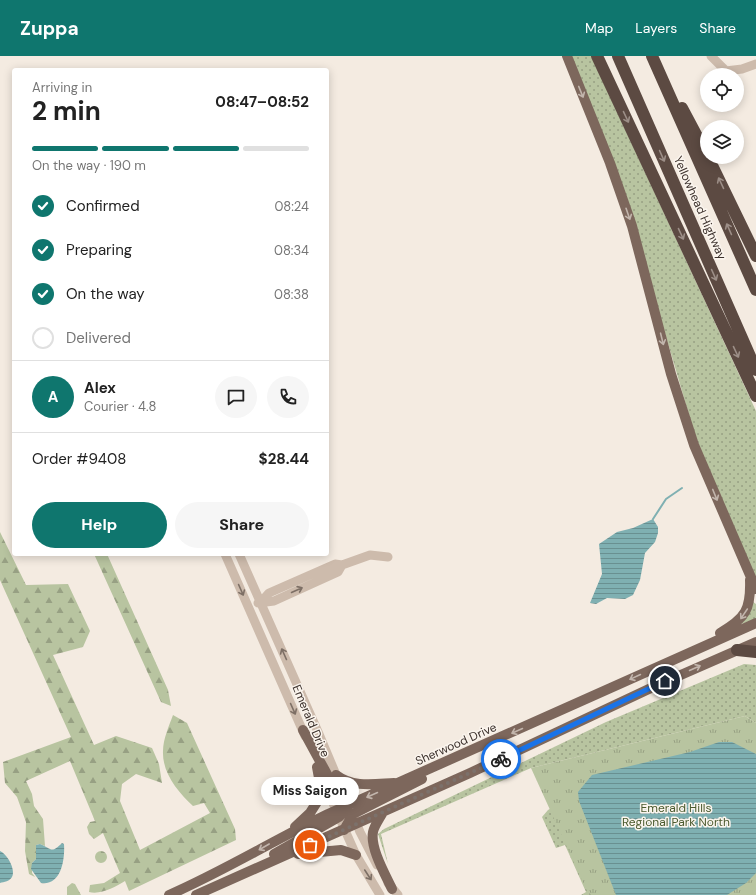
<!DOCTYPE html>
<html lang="en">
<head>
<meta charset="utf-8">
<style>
  body { margin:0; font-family:"DM Sans",sans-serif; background:#f6f6f6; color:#222; height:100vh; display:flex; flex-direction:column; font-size:15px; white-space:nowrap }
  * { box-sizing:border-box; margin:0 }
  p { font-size:13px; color:#767676 }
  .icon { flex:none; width:22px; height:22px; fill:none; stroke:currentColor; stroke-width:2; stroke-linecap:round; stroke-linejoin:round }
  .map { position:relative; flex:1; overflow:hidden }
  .side { position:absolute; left:12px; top:12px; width:317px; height:488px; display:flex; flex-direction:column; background:#fff; border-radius:4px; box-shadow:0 2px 10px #0003 }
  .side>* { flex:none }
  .fabs { position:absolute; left:700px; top:12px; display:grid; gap:8px }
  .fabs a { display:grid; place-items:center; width:44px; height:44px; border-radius:50%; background:#fff; box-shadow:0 2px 10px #0003; font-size:20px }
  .pin { position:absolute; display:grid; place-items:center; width:34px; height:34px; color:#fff; margin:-17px; border:2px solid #fff; border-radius:50%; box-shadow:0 1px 4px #0007 }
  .courier { position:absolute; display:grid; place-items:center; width:40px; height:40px; margin:-20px; border:3px solid #1a73e8; border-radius:50%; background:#fff; color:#222; box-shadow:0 1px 5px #0007 }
  .bubble { position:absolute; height:28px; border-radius:14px; background:#fff; box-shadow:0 2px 10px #0003; font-size:13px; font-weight:700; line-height:28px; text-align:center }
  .headline em { font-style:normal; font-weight:700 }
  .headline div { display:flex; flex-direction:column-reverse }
  .headline { display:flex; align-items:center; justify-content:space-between; height:68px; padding:0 20px }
  h1 { font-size:26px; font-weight:700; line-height:30px }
  .bar { display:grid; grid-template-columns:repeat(4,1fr); gap:6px 4px; align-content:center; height:48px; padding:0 20px }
  .bar i { height:5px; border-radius:3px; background:#e0e0e0 }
  .bar .current { background:#0f766e }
  .bar p { grid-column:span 4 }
  .line { display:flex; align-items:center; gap:10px; padding:0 20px; border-top:1px solid #e0e0e0 }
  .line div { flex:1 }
  .round { display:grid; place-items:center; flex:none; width:42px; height:42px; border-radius:21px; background:#f6f6f6 }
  ol { padding:0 20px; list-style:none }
  li { display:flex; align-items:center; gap:12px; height:44px }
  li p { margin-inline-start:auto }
  li .icon { padding:4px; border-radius:50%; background:#0f766e; color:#fff; stroke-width:4 }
  li:last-child { color:#767676 }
  li i { width:22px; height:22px; border:2px solid #e0e0e0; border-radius:50% }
  .action { display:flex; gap:8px; margin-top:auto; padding:8px 20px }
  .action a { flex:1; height:46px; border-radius:24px; background:#0f766e; color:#fff; font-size:16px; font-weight:700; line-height:46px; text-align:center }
  .action a+a { background:#f6f6f6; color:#222 }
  header { display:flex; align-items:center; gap:24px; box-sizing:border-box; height:56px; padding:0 20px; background:#0f766e; color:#fff }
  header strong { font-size:19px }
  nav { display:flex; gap:22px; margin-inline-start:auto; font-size:14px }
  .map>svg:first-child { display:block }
  .grass { fill:url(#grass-dots) }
  .forest { fill:url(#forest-firs) }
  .park { fill:url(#park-tufts) }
  .water { fill:url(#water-rules) }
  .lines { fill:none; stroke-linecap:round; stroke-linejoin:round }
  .stream { stroke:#7fb0b2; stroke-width:2 }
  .minor { stroke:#cdbbac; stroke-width:9 }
  .major { stroke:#7d675c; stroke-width:10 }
  .highway { stroke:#5c4a42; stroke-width:12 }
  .oneway { stroke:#c2b5ac }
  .oneway2 { stroke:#9c8e87 }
  .oneway3 { stroke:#7d6f65 }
  .done { stroke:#7c716b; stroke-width:4; stroke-dasharray:0 7.2 }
  .route { stroke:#1a73e8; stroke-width:5 }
  .labels { text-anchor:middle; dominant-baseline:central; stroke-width:3; stroke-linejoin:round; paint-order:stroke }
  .street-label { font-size:12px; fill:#3b302b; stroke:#fbf5ee }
  .park-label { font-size:12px; fill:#4a5a2e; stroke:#fbf5ee }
</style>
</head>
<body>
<header>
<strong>Zuppa</strong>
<nav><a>Map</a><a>Layers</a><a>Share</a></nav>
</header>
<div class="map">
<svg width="756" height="839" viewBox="0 0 756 839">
  <defs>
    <pattern id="grass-dots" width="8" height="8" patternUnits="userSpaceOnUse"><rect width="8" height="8" fill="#b8c4a0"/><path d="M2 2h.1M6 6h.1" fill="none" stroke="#97a083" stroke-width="1.8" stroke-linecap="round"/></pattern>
    <pattern id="forest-firs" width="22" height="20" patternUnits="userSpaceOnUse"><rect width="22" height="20" fill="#b8c4a0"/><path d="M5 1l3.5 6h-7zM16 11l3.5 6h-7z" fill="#97a083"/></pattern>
    <pattern id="park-tufts" width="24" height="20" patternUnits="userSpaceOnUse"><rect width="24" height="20" fill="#b8c4a0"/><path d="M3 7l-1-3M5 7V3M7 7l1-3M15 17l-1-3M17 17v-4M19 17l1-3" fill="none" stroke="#97a083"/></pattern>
    <pattern id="water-rules" width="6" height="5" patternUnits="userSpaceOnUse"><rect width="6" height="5" fill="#7fb0b2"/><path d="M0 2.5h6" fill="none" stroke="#699091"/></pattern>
  </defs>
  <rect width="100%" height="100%" fill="#f4ebe1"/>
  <path class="grass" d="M 572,0 L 591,0 L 756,355 L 756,522 L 712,423 L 694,376 L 665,277 Z
    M 753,546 L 756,548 L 756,563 L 733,571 Z
    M 744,608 L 756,609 L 756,667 L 745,660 L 531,712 L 381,778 L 388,808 L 378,778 L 384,773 L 606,666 Z
    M 553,751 L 593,839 L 581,839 L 586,836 L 565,789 L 556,792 L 542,761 L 548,754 Z"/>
  <path class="forest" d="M 0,476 L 26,529 L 68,528 L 90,575 L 83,591 L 53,599 L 94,689 L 116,680 L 152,692 L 159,708 L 162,727 L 136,718 L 122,728 L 120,745 L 140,794 L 210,757 L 204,747 L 193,750 C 178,736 162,717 163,695 C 163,683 169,670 173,659 L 187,667 L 235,773 L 236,784 L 129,835 L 125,825 C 115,831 101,839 89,836 L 90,829 L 104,827 L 120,817 L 103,777 L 94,783 L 89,778 L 87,771 L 90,766 L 95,765 L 70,705 L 26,725 L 32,738 L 34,750 L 43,763 L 45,790 L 40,788 L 36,789 L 36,803 L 32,807 L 32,817 L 35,821 L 29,818 L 25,795 L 26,766 L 17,741 L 5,727 L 3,706 L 71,681 L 0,524 Z
    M 94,498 L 107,498 L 168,634 L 171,650 L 161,646 Z
    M95 801a6 6 0 1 1 12 0a6 6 0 1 1-12 0Z
    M 72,827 L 75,828 L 81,839 L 67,839 L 67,831 Z"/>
  <path class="park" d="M 745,660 L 756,667 L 756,839 L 591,839 L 586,833 L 531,712 Z"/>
  <path class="water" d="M 653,463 L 658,471 L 658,477 L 655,486 L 645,497 L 640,524 L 633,539 L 625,543 L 607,542 L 596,548 L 590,547 L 602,518 L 599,488 L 617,476 L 633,472 Z
    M 719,686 L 732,686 L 756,698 L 756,817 L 746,827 L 727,839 L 616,839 L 579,745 L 578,736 L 592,719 L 690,696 Z
    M 62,787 L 64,788 C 65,802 62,830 41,827 L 31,813 L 32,807 L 36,803 L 36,789 L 40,788 C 52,793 51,798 62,787 Z
    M 0,795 C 7,798 16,813 12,821 C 10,825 4,826 0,827 Z"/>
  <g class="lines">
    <path class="stream" d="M 653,463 L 666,443 L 682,432"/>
    <path class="minor" d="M 711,0 L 726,15 L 742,13 L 756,8
      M 225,498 L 305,680
      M 239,498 L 319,678 L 360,776 L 377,809
      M 261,546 L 269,537 L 335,508 L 342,509 L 370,499 L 388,501
      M 258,547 L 274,545 L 338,516 L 342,509
      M 320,718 L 356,799 L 380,839
      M 388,827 L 398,839"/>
    <path class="major" d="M 567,0 L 610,107 L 632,170 L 671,318 L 694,389 L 756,533
      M 720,577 C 746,562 751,553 750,524
      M 303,674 L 347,755
      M 336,719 C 353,732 374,728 394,727
      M 383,756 C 380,762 374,770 373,776 C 370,792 385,818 392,833
      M 295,771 L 310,757 L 322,738 L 317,711
      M 344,774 L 353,758 L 422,723
      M 274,798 L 339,761 L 347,753
      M 298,798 L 341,794 L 356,799
      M 169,839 C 224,815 274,784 328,758 L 756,567
      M 196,839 L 470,717 L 651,632 L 756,586"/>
    <path class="highway" d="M 597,0 L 756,340
      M 618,0 L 756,314
      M 652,0 L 756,234
      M 682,52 L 707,99
      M 708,101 L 756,200
      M 737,594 L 756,596"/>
  </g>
  <defs><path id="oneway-shaft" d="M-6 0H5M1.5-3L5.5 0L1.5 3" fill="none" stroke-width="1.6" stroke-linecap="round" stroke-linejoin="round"/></defs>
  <g class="oneway">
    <use href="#oneway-shaft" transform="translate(581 36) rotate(68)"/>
    <use href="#oneway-shaft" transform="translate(628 158) rotate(71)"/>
    <use href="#oneway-shaft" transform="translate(662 283) rotate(76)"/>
    <use href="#oneway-shaft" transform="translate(715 439) rotate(68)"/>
    <use href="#oneway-shaft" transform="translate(744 558) rotate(124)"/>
    <use href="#oneway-shaft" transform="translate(695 612) rotate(-24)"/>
    <use href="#oneway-shaft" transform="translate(635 621) rotate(155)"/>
    <use href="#oneway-shaft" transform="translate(517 675) rotate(156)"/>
    <use href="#oneway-shaft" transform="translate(372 739) rotate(156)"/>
    <use href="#oneway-shaft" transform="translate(264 791) rotate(150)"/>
  </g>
  <g class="oneway2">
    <use href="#oneway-shaft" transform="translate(626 61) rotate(65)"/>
    <use href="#oneway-shaft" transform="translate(662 100) rotate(66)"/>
    <use href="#oneway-shaft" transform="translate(721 127) rotate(-115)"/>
    <use href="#oneway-shaft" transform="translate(729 173) rotate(-114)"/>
    <use href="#oneway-shaft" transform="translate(681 178) rotate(65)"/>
    <use href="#oneway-shaft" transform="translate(714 219) rotate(66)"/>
    <use href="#oneway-shaft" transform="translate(736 296) rotate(65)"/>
  </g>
  <g class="oneway3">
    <use href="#oneway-shaft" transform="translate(241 534) rotate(66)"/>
    <use href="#oneway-shaft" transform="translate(297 534) rotate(-24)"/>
    <use href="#oneway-shaft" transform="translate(284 598) rotate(-114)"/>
    <use href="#oneway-shaft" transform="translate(293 653) rotate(66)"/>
    <use href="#oneway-shaft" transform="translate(368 819) rotate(57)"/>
  </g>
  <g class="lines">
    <path class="done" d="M 310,789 L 501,703"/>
    <path class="route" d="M 501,703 L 665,625"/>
  </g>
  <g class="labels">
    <g class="street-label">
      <text transform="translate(700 152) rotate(66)">Yellowhead Highway</text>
      <text transform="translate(311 665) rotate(67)">Emerald Drive</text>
      <text transform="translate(456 688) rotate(-24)">Sherwood Drive</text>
    </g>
    <g class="park-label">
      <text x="676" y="752">Emerald Hills<tspan x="676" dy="14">Regional Park North</tspan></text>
    </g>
  </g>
</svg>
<div class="fabs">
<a><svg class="icon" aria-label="locate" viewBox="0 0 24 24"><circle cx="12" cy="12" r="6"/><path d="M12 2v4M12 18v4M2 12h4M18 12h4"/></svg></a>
<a><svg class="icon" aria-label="layers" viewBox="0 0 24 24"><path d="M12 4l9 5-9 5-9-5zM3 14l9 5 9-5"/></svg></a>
</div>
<div class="pin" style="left:310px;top:789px;background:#ea580c"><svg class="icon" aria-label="bag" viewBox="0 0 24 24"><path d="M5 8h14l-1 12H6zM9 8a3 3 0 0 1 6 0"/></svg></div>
<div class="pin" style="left:665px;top:625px;background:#1f2937"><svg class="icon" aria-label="home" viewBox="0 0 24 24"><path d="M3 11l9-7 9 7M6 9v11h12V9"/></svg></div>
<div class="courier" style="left:501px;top:703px"><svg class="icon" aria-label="bike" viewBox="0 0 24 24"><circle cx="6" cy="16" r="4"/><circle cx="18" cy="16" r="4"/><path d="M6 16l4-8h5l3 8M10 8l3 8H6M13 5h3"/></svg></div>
<div class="bubble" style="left:261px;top:721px;width:98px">Miss Saigon</div>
<section class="side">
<div class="headline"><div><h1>2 min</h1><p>Arriving in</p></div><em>08:47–08:52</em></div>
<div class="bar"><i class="current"></i><i class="current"></i><i class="current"></i><i></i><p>On the way · 190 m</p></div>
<ol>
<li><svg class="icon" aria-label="check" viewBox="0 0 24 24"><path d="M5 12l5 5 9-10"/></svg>Confirmed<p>08:24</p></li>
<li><svg class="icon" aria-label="check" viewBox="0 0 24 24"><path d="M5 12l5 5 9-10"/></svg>Preparing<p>08:34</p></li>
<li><svg class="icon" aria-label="check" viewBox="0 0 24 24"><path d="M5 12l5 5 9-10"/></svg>On the way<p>08:38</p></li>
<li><i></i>Delivered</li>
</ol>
<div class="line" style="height:72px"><b class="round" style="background:#0f766e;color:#fff">A</b><div><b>Alex</b><p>Courier · 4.8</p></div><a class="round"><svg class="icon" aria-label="chat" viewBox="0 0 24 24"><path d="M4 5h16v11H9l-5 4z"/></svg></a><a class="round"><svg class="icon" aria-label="phone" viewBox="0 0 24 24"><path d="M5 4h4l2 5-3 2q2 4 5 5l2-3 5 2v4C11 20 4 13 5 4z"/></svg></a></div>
<div class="line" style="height:52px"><div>Order #9408</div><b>$28.44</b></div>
<div class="action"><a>Help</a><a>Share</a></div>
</section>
</div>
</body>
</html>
